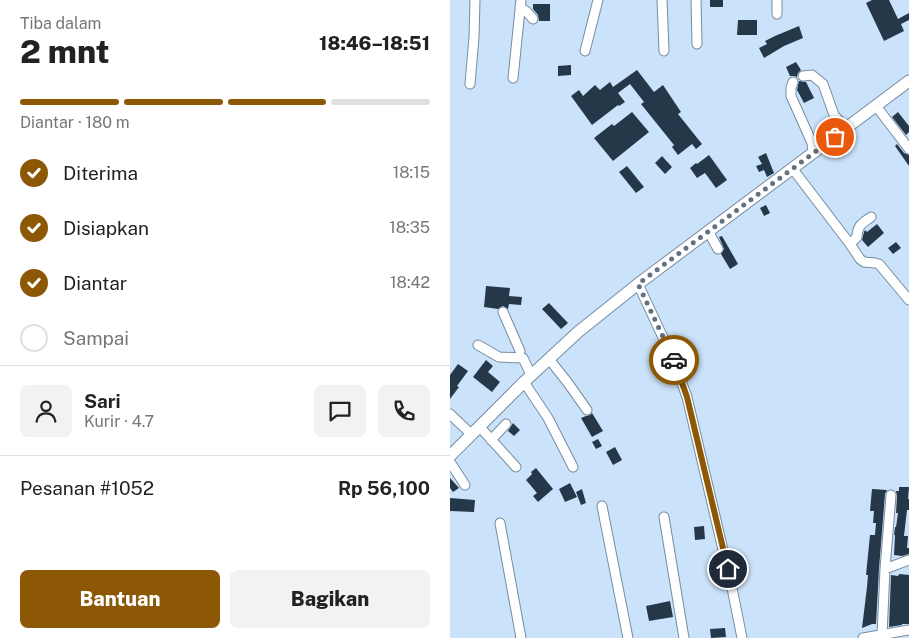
<!DOCTYPE html>
<html lang="id">
<head>
<meta charset="utf-8">
<style>
  body { margin:0; font-family:"Public Sans",sans-serif; background:#f2f2f2; color:#222; height:100vh; display:flex; flex-direction:column; font-size:19px; white-space:nowrap }
  * { box-sizing:border-box; margin:0 }
  p { font-size:16px; color:#767676 }
  .icon { flex:none; width:28px; height:28px; fill:none; stroke:currentColor; stroke-width:2; stroke-linecap:round; stroke-linejoin:round }
  .map { position:relative; flex:1; overflow:hidden }
  .sheet { display:flex; flex-direction:column; background:#fff; width:450px }
  .sheet>* { flex:none }
  .pin { position:absolute; display:grid; place-items:center; width:42px; height:42px; color:#fff; margin:-21px; border:2px solid #fff; border-radius:50%; box-shadow:0 1px 5px #0007 }
  .courier { position:absolute; display:grid; place-items:center; width:50px; height:50px; margin:-25px; border:4px solid #8c5805; border-radius:50%; background:#fff; color:#222; box-shadow:0 1px 6px #0007 }
  .headline em { font-style:normal; font-weight:800 }
  .headline div { display:flex; flex-direction:column-reverse }
  .headline { display:flex; align-items:center; justify-content:space-between; height:85px; padding:0 20px }
  h1 { font-size:32px; font-weight:800; line-height:38px }
  .bar { display:grid; grid-template-columns:repeat(4,1fr); gap:8px 5px; align-content:center; height:60px; padding:0 20px }
  .bar i { height:6px; border-radius:4px; background:#e0e0e0 }
  .bar .active { background:#8c5805 }
  .bar p { grid-column:span 4 }
  .line { display:flex; align-items:center; gap:12px; padding:0 20px; border-top:1px solid #e0e0e0 }
  .line div { flex:1 }
  .round { display:grid; place-items:center; flex:none; width:52px; height:52px; border-radius:8px; background:#f2f2f2 }
  ol { padding:0 20px; list-style:none }
  li { display:flex; align-items:center; gap:15px; height:55px }
  li p { margin-inline-start:auto }
  li .icon { padding:5px; border-radius:50%; background:#8c5805; color:#fff; stroke-width:4 }
  li:last-child { color:#767676 }
  li i { width:28px; height:28px; border:2px solid #e0e0e0; border-radius:50% }
  .cta { display:flex; gap:10px; margin-top:auto; padding:10px 20px }
  .cta a { flex:1; height:58px; border-radius:8px; background:#8c5805; color:#fff; font-size:20px; font-weight:800; line-height:58px; text-align:center }
  .cta a+a { background:#f2f2f2; color:#222 }
  main { display:flex; flex:1; min-height:0 }
  .map>svg:first-child { display:block }
  .building { fill:#25384a }
  .lines { fill:none; stroke-linecap:round; stroke-linejoin:round }
  .minor-casing { stroke:#768ca1; stroke-width:11 }
  .major-casing { stroke:#768ca1; stroke-width:13 }
  .minor { stroke:#fff; stroke-width:9 }
  .major { stroke:#fff; stroke-width:11 }
  .done { stroke:#647280; stroke-width:5; stroke-dasharray:0 9 }
  .route { stroke:#8c5805; stroke-width:6 }
</style>
</head>
<body>
<main>
<section class="sheet">
<div class="headline"><div><h1>2 mnt</h1><p>Tiba dalam</p></div><em>18:46–18:51</em></div>
<div class="bar"><i class="active"></i><i class="active"></i><i class="active"></i><i></i><p>Diantar · 180 m</p></div>
<ol>
<li><svg class="icon" aria-label="check" viewBox="0 0 24 24"><path d="M5 12l5 5 9-10"/></svg>Diterima<p>18:15</p></li>
<li><svg class="icon" aria-label="check" viewBox="0 0 24 24"><path d="M5 12l5 5 9-10"/></svg>Disiapkan<p>18:35</p></li>
<li><svg class="icon" aria-label="check" viewBox="0 0 24 24"><path d="M5 12l5 5 9-10"/></svg>Diantar<p>18:42</p></li>
<li><i></i>Sampai</li>
</ol>
<div class="line" style="height:90px"><a class="round"><svg class="icon" aria-label="person" viewBox="0 0 24 24"><circle cx="12" cy="8" r="4"/><path d="M4 21q1-7 8-7t8 7"/></svg></a><div><b>Sari</b><p>Kurir · 4.7</p></div><a class="round"><svg class="icon" aria-label="chat" viewBox="0 0 24 24"><path d="M4 5h16v11H9l-5 4z"/></svg></a><a class="round"><svg class="icon" aria-label="phone" viewBox="0 0 24 24"><path d="M5 4h4l2 5-3 2q2 4 5 5l2-3 5 2v4C11 20 4 13 5 4z"/></svg></a></div>
<div class="line" style="height:65px"><div>Pesanan #1052</div><b>Rp 56,100</b></div>
<div class="cta"><a>Bantuan</a><a>Bagikan</a></div>
</section>
<div class="map">
<svg width="459" height="638" viewBox="0 0 459 638">
  <rect width="100%" height="100%" fill="#cbe3fa"/>
  <path class="building" d="M 260,0 L 273,0 L 273,7 L 260,7 Z
    M 422,0 L 439,0 L 448,19 L 459,13 L 459,20 L 451,24 L 454,31 L 434,41 L 416,3 Z
    M 83,4 L 100,4 L 100,21 L 89,21 L 88,15 L 83,9 Z
    M 288,20 L 307,20 L 307,35 L 287,35 Z
    M 349,26 L 353,38 L 334,46 L 314,58 L 309,48 L 317,44 L 315,41 L 325,36 Z
    M 346,62 L 351,70 L 348,73 L 347,77 L 344,76 L 340,76 L 336,67 Z
    M 121,65 L 121,75 L 108,76 L 108,66 Z
    M 187,70 L 204,92 L 213,85 L 231,112 L 228,114 L 252,144 L 246,149 L 242,144 L 228,155 L 222,147 L 224,145 L 191,104 L 194,102 L 180,84 L 168,93 L 175,102 L 169,106 L 168,105 L 142,125 L 121,96 L 129,90 L 133,96 L 145,85 L 150,90 L 160,82 L 163,87 Z
    M 349,81 L 356,82 L 364,98 L 354,103 L 347,90 Z
    M 182,112 L 199,132 L 163,161 L 144,138 L 162,124 L 164,126 Z
    M 448,112 L 459,126 L 459,132 L 456,135 L 442,117 Z
    M 447,144 L 454,153 L 459,155 L 459,166 L 445,146 Z
    M 316,153 L 324,173 L 317,177 L 314,170 L 309,172 L 306,166 L 312,164 L 308,157 Z
    M 259,155 L 277,180 L 266,188 L 255,173 L 247,178 L 240,168 L 246,163 L 247,164 Z
    M 212,156 L 222,167 L 215,174 L 205,163 Z
    M 177,166 L 194,187 L 186,193 L 169,172 Z
    M 316,205 L 320,213 L 314,216 L 310,208 Z
    M 427,224 L 434,233 L 418,247 L 412,240 L 414,232 L 415,230 L 417,232 Z
    M 272,236 L 288,264 L 280,269 L 271,254 L 274,249 L 269,237 Z
    M 446,242 L 451,248 L 443,254 L 438,248 Z
    M 36,286 L 60,288 L 59,296 L 72,297 L 71,305 L 59,304 L 58,309 L 53,306 L 48,309 L 34,307 Z
    M 99,303 L 118,323 L 111,329 L 92,309 Z
    M 36,360 L 43,366 L 38,372 L 50,382 L 42,392 L 23,377 Z
    M 8,364 L 18,371 L 7,386 L 9,387 L 0,399 L 0,375 Z
    M 142,413 L 153,431 L 142,437 L 131,418 L 136,416 L 140,415 Z
    M 63,423 L 70,430 L 64,436 L 58,431 Z
    M 148,439 L 152,446 L 146,449 L 142,442 Z
    M 165,447 L 172,460 L 163,465 L 156,452 Z
    M 86,468 L 103,489 L 88,502 L 83,496 L 87,493 L 76,480 L 82,474 L 81,472 Z
    M 0,478 L 9,488 L 3,492 L 0,488 Z
    M 120,483 L 127,497 L 115,502 L 109,489 Z
    M 449,487 L 459,487 L 458,499 L 459,499 L 459,510 L 457,510 L 454,536 L 458,536 L 457,548 L 459,548 L 459,554 L 452,556 L 444,555 L 445,535 L 444,535 L 445,527 L 446,527 L 448,513 L 446,513 L 447,496 L 446,491 L 449,491 Z
    M 132,489 L 136,503 L 131,505 L 126,492 Z
    M 422,489 L 437,490 L 435,494 L 429,569 L 426,624 L 422,624 L 412,628 L 417,587 L 418,575 L 416,575 L 420,535 L 425,535 L 426,523 L 423,523 L 424,511 L 420,511 Z
    M 0,498 L 25,500 L 24,512 L 0,511 Z
    M 254,526 L 255,539 L 245,540 L 244,527 Z
    M 449,574 L 459,575 L 459,624 L 452,624 L 452,625 L 439,627 L 441,575 L 448,576 Z
    M 220,601 L 223,617 L 199,621 L 196,606 Z
    M 275,628 L 276,637 L 261,638 L 260,629 Z"/>
  <g class="lines">
    <defs>
      <path id="minor" d="M 212,0 L 214,51
        M 246,0 L 247,44
        M 70,7 L 77,12 L 83,19
        M 327,14 L 327,0
        M 135,51 L 148,0
        M 353,76 L 362,75 L 373,84 L 384,115 L 396,128
        M 63,78 L 71,0
        M 343,82 L 341,88 L 341,96 L 362,143 L 363,153
        M 20,84 L 24,37 L 25,0
        M 426,106 L 459,149
        M 342,168 L 400,244 L 410,259 L 414,262 L 425,263 L 429,264 L 459,300
        M 258,231 L 268,249
        M 400,244 L 407,237 C 407,225 413,223 421,217
        M 188,284 L 223,359 L 237,397 L 282,588 L 292,638
        M 53,312 L 70,351
        M 28,345 L 49,357 L 73,358 L 81,375
        M 99,359 L 118,383 L 137,410
        M 74,382 L 98,418 L 123,467
        M 0,414 L 21,434
        M 29,426 L 66,467
        M 41,440 L 56,424
        M 0,462 L 15,485
        M 152,506 L 178,638
        M 214,517 L 234,638
        M 50,523 L 71,638
        M 435,569 L 459,560
        M 432,635 L 435,569 L 441,495
        M 413,638 L 459,630"/>
      <path id="major" d="M 0,456 L 74,382 L 128,332 L 188,284 L 459,81"/>
    </defs>
    <use href="#minor" class="minor-casing"/>
    <use href="#major" class="major-casing"/>
    <use href="#minor" class="minor"/>
    <use href="#major" class="major"/>
  </g>
  <g class="lines">
    <path class="done" d="M 224,360 L 188,284 L 385,137"/>
    <path class="route" d="M 224,360 L 237,397 L 278,569"/>
  </g>
</svg>
<div class="pin" style="left:385px;top:137px;background:#ea580c"><svg class="icon" aria-label="bag" viewBox="0 0 24 24"><path d="M5 8h14l-1 12H6zM9 8a3 3 0 0 1 6 0"/></svg></div>
<div class="pin" style="left:278px;top:569px;background:#1f2937"><svg class="icon" aria-label="home" viewBox="0 0 24 24"><path d="M3 11l9-7 9 7M6 9v11h12V9"/></svg></div>
<div class="courier" style="left:224px;top:360px"><svg class="icon" aria-label="car" viewBox="0 0 24 24"><path d="M5 17H2v-5l4-1 3-4h7l3 4 3 1v5h-3M9 17h6M6 11h13"/><circle cx="7" cy="17" r="2"/><circle cx="17" cy="17" r="2"/></svg></div>
</div>
</main>
</body>
</html>
